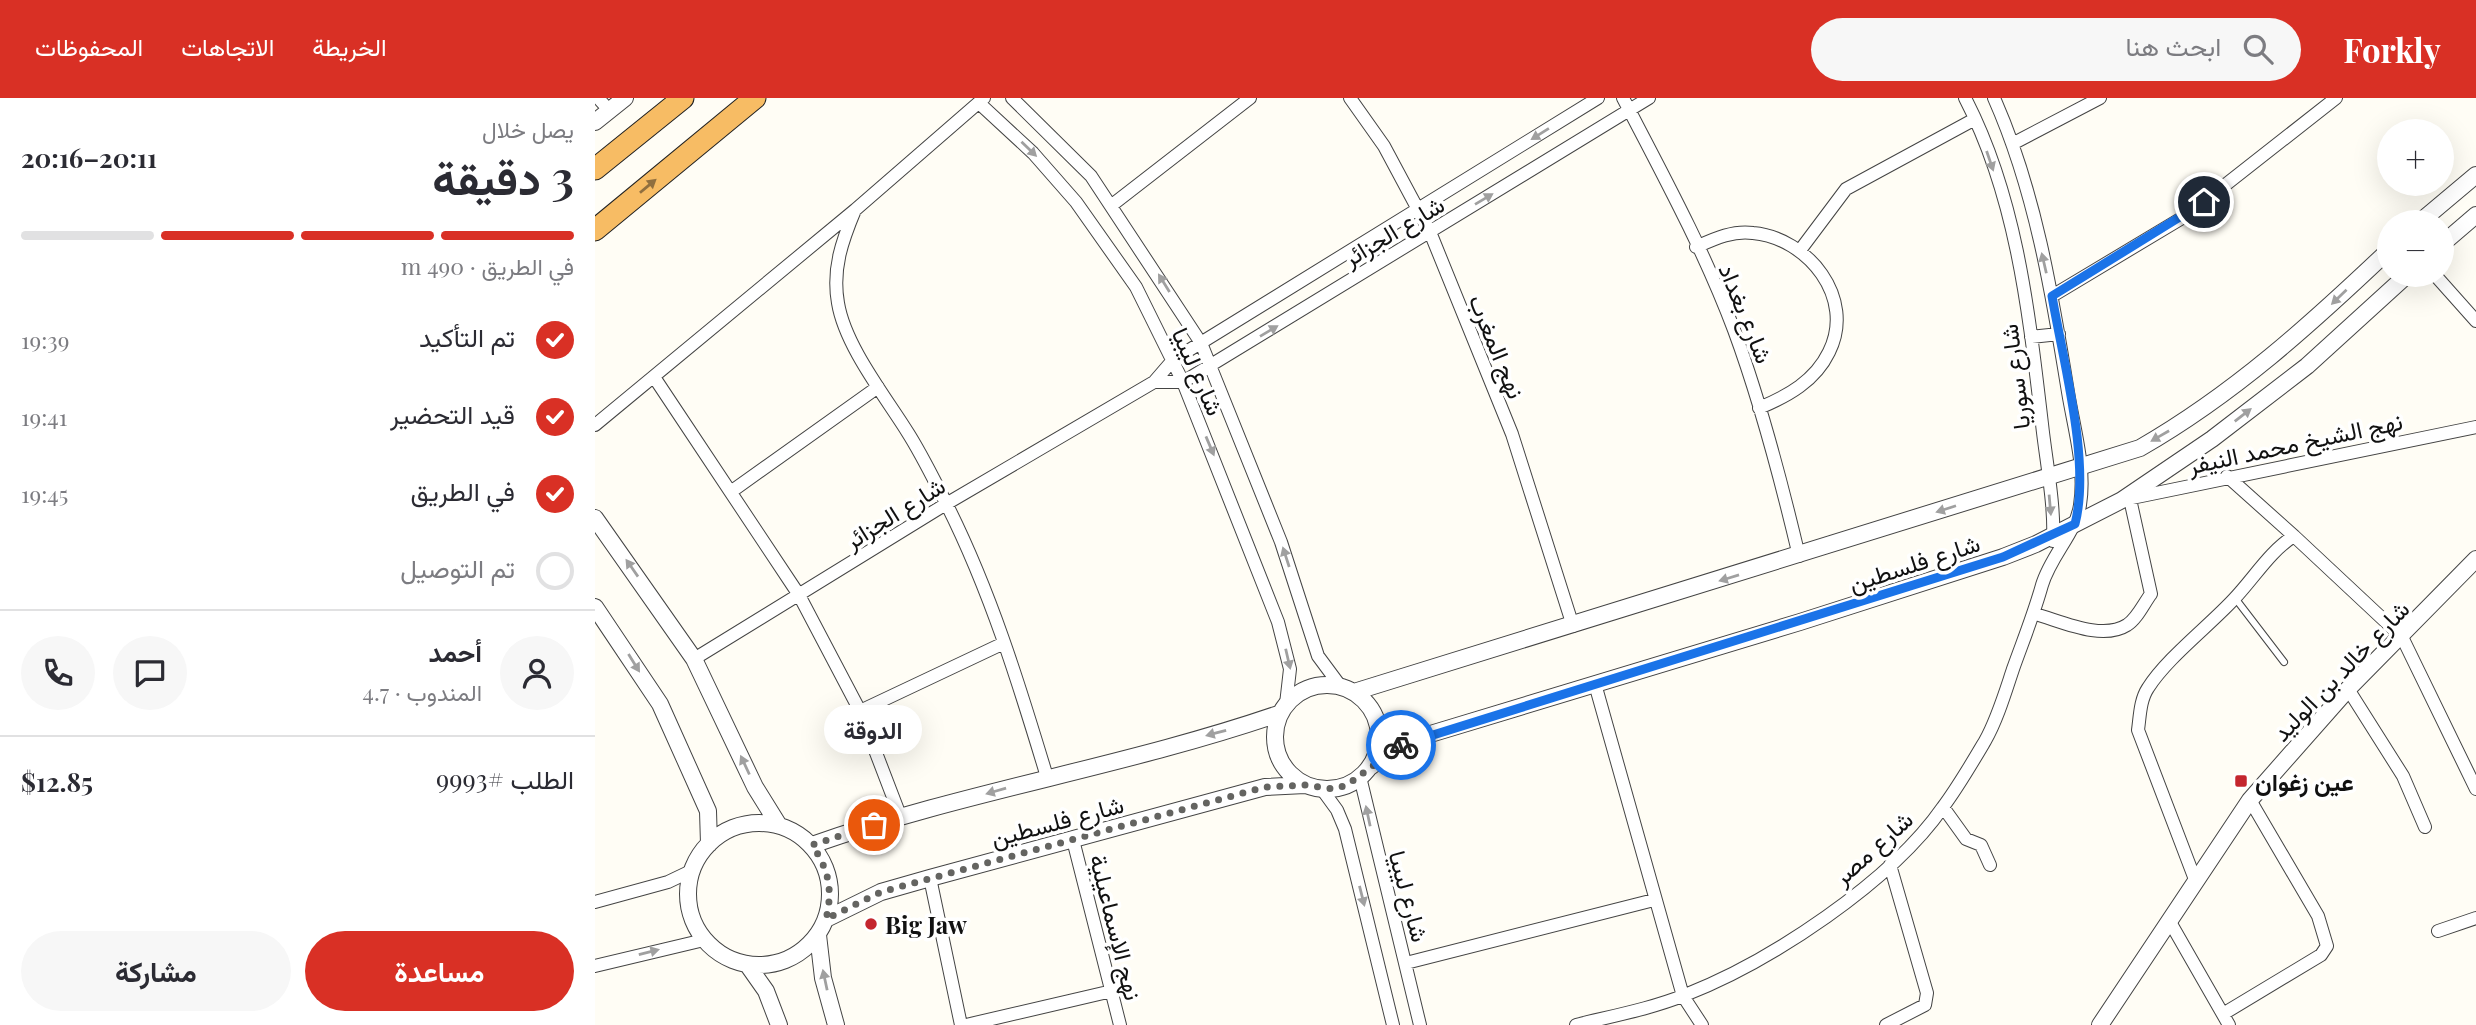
<!DOCTYPE html>
<html lang="ar">
<head>
<meta charset="utf-8">
<style>
  body { margin:0; font-family:"Playfair Display",Vazirmatn,serif; background:#f7f7f7; color:#2b2b33; direction:rtl; height:100vh; display:flex; flex-direction:column; font-size:26px; white-space:nowrap }
  * { box-sizing:border-box; margin:0 }
  p { font-size:23px; color:#7c7c81 }
  .icon { flex:none; width:38px; height:38px; fill:none; stroke:currentColor; stroke-width:2; stroke-linecap:round; stroke-linejoin:round }
  .map { position:relative; flex:1; overflow:hidden; direction:ltr }
  .side { display:flex; flex-direction:column; background:#fff; width:595px }
  .side>* { flex:none }
  .tools { position:absolute; left:1782px; top:21px; display:grid; gap:14px }
  .tools a { display:grid; place-items:center; width:77px; height:77px; border-radius:50%; background:#fff; box-shadow:0 7px 28px #0002; font-size:35px }
  .pin { position:absolute; display:grid; place-items:center; width:60px; height:60px; color:#fff; margin:-30px; border:4px solid #fff; border-radius:50%; box-shadow:0 2px 7px #0007 }
  .courier { position:absolute; display:grid; place-items:center; width:70px; height:70px; margin:-35px; border:5px solid #1a73e8; border-radius:50%; background:#fff; color:#222; box-shadow:0 2px 9px #0007 }
  .bubble { position:absolute; height:49px; border-radius:24px; background:#fff; box-shadow:0 7px 28px #0002; font-size:23px; font-weight:700; line-height:49px; text-align:center; direction:rtl }
  .overview em { font-style:normal; font-weight:700 }
  .overview div { display:flex; flex-direction:column-reverse }
  .overview { display:flex; align-items:center; justify-content:space-between; height:119px; padding:0 21px }
  h1 { font-size:46px; font-weight:700; line-height:52px }
  .bar { display:grid; grid-template-columns:repeat(4,1fr); gap:10px 7px; align-content:center; height:84px; padding:0 21px }
  .bar i { height:9px; border-radius:5px; background:#e1e1e2 }
  .bar .on { background:#d93025 }
  .bar p { grid-column:span 4 }
  .line { display:flex; align-items:center; gap:18px; padding:0 21px; border-top:2px solid #e1e1e2 }
  .line div { flex:1 }
  .round { display:grid; place-items:center; flex:none; width:74px; height:74px; border-radius:37px; background:#f7f7f7 }
  ol { padding:0 21px; list-style:none }
  li { display:flex; align-items:center; gap:21px; height:77px }
  li p { margin-inline-start:auto }
  li .icon { padding:7px; border-radius:50%; background:#d93025; color:#fff; stroke-width:4 }
  li:last-child { color:#7c7c81 }
  li i { width:38px; height:38px; border:4px solid #e1e1e2; border-radius:50% }
  .primary-button { display:flex; gap:14px; margin-top:auto; padding:14px 21px }
  .primary-button a { flex:1; height:80px; border-radius:42px; background:#d93025; color:#fff; font-size:28px; font-weight:700; line-height:80px; text-align:center }
  .primary-button a+a { background:#f7f7f7; color:#2b2b33 }
  header { display:flex; align-items:center; gap:42px; box-sizing:border-box; height:98px; padding:0 35px; background:#d93025; color:#fff }
  header strong { font-size:33px }
  nav { display:flex; gap:38px; margin-inline-start:auto; font-size:24px }
  .search { width:490px; height:63px; background:#f7f7f7; display:flex; align-items:center; gap:18px; box-sizing:border-box; padding:0 24px; border-radius:38px; color:#7c7c81; font-size:26px }
  main { display:flex; flex:1; min-height:0 }
  .map>svg:first-child { display:block }
  .lines { fill:none; stroke-linecap:round; stroke-linejoin:round }
  .service-casing { stroke:#444; stroke-width:8 }
  .minor-casing { stroke:#444; stroke-width:14 }
  .tertiary-casing { stroke:#444; stroke-width:18 }
  .trunk-casing { stroke:#222; stroke-width:23 }
  .service { stroke:#fff; stroke-width:6 }
  .minor { stroke:#fff; stroke-width:12 }
  .tertiary { stroke:#fff; stroke-width:16 }
  .trunk { stroke:#f7bc64; stroke-width:21 }
  .oneway { fill:#a0a0a0 }
  .oneway2 { fill:#906f3f }
  .done { stroke:#646461; stroke-width:7; stroke-dasharray:0 12.6 }
  .route { stroke:#1a73e8; stroke-width:9 }
  .poi-dot { fill:#c4262e; stroke:#fff; stroke-width:2.5 }
  .labels { text-anchor:middle; dominant-baseline:central; stroke-width:7; stroke-linejoin:round; paint-order:stroke }
  .street-label { font-size:24px; fill:#111; stroke:#fff }
  .poi-label { font-size:24px; font-weight:bold; fill:#111; stroke:#fff; text-anchor:start }
</style>
</head>
<body>
<header>
<strong>Forkly</strong>
<div class="search"><svg class="icon" aria-label="search" viewBox="0 0 24 24"><circle cx="10" cy="10" r="6"/><path d="M15 15l6 6"/></svg>ابحث هنا</div>
<nav><a>الخريطة</a><a>الاتجاهات</a><a>المحفوظات</a></nav>
</header>
<main>
<div class="map">
<svg width="1881" height="927" viewBox="0 0 1881 927">
  <rect width="100%" height="100%" fill="#fffdf5"/>
  <g class="lines">
    <defs>
      <path id="service" d="M 1640,500 L 1689,564"/>
      <path id="minor" d="M 3,0 L 14,12
        M 417,0 L 496,78 L 606,245 L 686,444 L 723,558 L 746,589
        M 755,0 L 789,48 L 835,134 L 917,336 L 978,528
        M 1028,0 C 1067,75 1109,152 1139,232 C 1166,305 1186,382 1204,458
        M 1370,0 C 1422,100 1434,216 1447,326 C 1451,363 1460,407 1458,443
        M 384,5 L 438,55 L 481,104 L 541,189 L 588,284 L 683,524 L 695,571 L 691,606
        M 1419,45 L 1505,0
        M 517,107 L 655,0
        M 260,112 C 247,143 237,171 243,205 C 250,248 290,298 313,335 C 327,357 339,382 351,405 C 395,492 424,586 452,679
        M 1101,149 C 1119,141 1138,132 1158,135 C 1213,140 1261,200 1234,254 C 1220,283 1193,298 1164,310
        M 1206,151 L 1251,91 L 1380,21
        M 1840,177 L 1881,223
        M 1457,198 L 1592,117 L 1741,0
        M 1436,239 L 1464,236
        M 59,279 L 204,497 L 265,613 L 306,720
        M 559,284 L 588,284 L 1054,0
        M 0,327 L 260,112 L 389,0
        M 1632,378 L 1699,438
        M 137,393 L 283,289
        M 1532,401 L 1881,329
        M 1440,516 C 1466,523 1507,543 1532,527 C 1542,521 1549,505 1556,496 L 1535,401
        M 99,561 L 351,406 L 559,284 L 578,262 L 1003,0
        M 1000,586 L 1088,898 L 1107,927
        M 1753,591 L 1808,678 L 1830,729
        M 265,613 L 409,545
        M 765,679 L 825,927
        M 726,690 L 742,712 L 750,731 L 798,927
        M 1348,709 L 1371,741 L 1386,747 L 1395,767
        M 478,742 L 525,927
        M 335,780 L 366,927
        M 1601,784 L 1543,632 C 1545,618 1545,602 1553,590 C 1572,560 1614,528 1639,501 C 1659,480 1675,453 1699,438 L 1807,539 L 1881,691
        M 0,804 L 73,784 L 96,773
        M 1575,824 L 1634,927
        M 1843,833 L 1881,820
        M 811,865 L 1059,802
        M 0,868 L 109,842
        M 1628,916 L 1726,857 L 1732,848 L 1723,818 L 1655,702
        M 371,927 L 517,893
        M 981,927 C 1017,918 1055,911 1090,897 C 1175,864 1296,784 1348,709 C 1363,689 1377,665 1390,643 C 1402,622 1410,595 1418,571 C 1428,543 1439,516 1447,487 C 1456,457 1481,435 1485,407 C 1491,370 1479,331 1473,294 C 1457,195 1440,92 1399,0
        M 1291,927 L 1330,907 L 1332,895 L 1295,767"/>
      <path id="tertiary" d="M 0,24 L 30,0
        M 1825,124 L 1881,77
        M 1846,147 L 1881,117
        M 0,420 L 99,561 L 160,689 L 183,726
        M 0,509 L 65,606 L 113,713 L 114,746
        M680 639a52 52 0 1 1 104 0a52 52 0 1 1-104 0Z
        M 759,594 L 1545,350 C 1639,296 1716,226 1794,152
        M 775,669 L 809,644 L 1205,524 L 1408,459 L 1441,446 L 1527,402 L 1617,341 L 1712,268 L 1812,177
        M93 796a71 71 0 1 1 142 0a71 71 0 1 1-142 0Z
        M 217,747 C 370,693 533,668 686,615
        M 231,821 L 286,794 L 335,780 L 670,689 L 710,687
        M 223,837 L 228,880 L 241,927
        M 152,866 L 171,893 L 184,927
        M 1505,927 L 1655,702 L 1753,591 L 1881,461"/>
      <path id="trunk" d="M 0,71 L 88,0
        M 0,132 L 160,0"/>
    </defs>
    <use href="#service" class="service-casing"/>
    <use href="#minor" class="minor-casing"/>
    <use href="#tertiary" class="tertiary-casing"/>
    <use href="#trunk" class="trunk-casing"/>
    <use href="#service" class="service"/>
    <use href="#minor" class="minor"/>
    <use href="#tertiary" class="tertiary"/>
    <use href="#trunk" class="trunk"/>
  </g>
  <defs><path id="oneway-solid" d="M-6-.8H1V-3.2L6.5 0L1 3.2V.8H-6Z" transform="scale(1.75)"/></defs>
  <g class="oneway">
    <use href="#oneway-solid" transform="translate(945 36) rotate(148)"/>
    <use href="#oneway-solid" transform="translate(434 51) rotate(44)"/>
    <use href="#oneway-solid" transform="translate(1395 63) rotate(71)"/>
    <use href="#oneway-solid" transform="translate(889 101) rotate(-31)"/>
    <use href="#oneway-solid" transform="translate(1449 165) rotate(-103)"/>
    <use href="#oneway-solid" transform="translate(569 185) rotate(-122)"/>
    <use href="#oneway-solid" transform="translate(1744 199) rotate(136)"/>
    <use href="#oneway-solid" transform="translate(674 233) rotate(-31)"/>
    <use href="#oneway-solid" transform="translate(1648 317) rotate(-38)"/>
    <use href="#oneway-solid" transform="translate(1565 338) rotate(150)"/>
    <use href="#oneway-solid" transform="translate(615 348) rotate(67)"/>
    <use href="#oneway-solid" transform="translate(1455 407) rotate(85)"/>
    <use href="#oneway-solid" transform="translate(1351 411) rotate(162)"/>
    <use href="#oneway-solid" transform="translate(691 459) rotate(-108)"/>
    <use href="#oneway-solid" transform="translate(37 470) rotate(-125)"/>
    <use href="#oneway-solid" transform="translate(1134 480) rotate(163)"/>
    <use href="#oneway-solid" transform="translate(693 561) rotate(77)"/>
    <use href="#oneway-solid" transform="translate(39 565) rotate(58)"/>
    <use href="#oneway-solid" transform="translate(621 635) rotate(165)"/>
    <use href="#oneway-solid" transform="translate(150 667) rotate(-115)"/>
    <use href="#oneway-solid" transform="translate(401 693) rotate(164)"/>
    <use href="#oneway-solid" transform="translate(773 718) rotate(-102)"/>
    <use href="#oneway-solid" transform="translate(767 798) rotate(76)"/>
    <use href="#oneway-solid" transform="translate(54 854) rotate(-14)"/>
    <use href="#oneway-solid" transform="translate(230 882) rotate(-102)"/>
  </g>
  <use class="oneway2" href="#oneway-solid" transform="translate(53 88) rotate(-40)"/>
  <g class="lines">
    <path class="done" d="M 279,727 L 217,747 C 234,772 238,792 231,821 L 286,794 L 670,689 L 710,687 L 738,691 L 752,687 L 806,647"/>
    <path class="route" d="M 806,647 L 1408,459 L 1480,426 C 1496,364 1468,263 1457,198 L 1609,104"/>
  </g>
  <g class="poi-dot">
    <rect x="1639" y="676" width="14" height="14" rx="3.5"/>
    <circle cx="276" cy="826" r="7"/>
  </g>
  <g class="labels">
    <g class="street-label">
      <text transform="translate(798 132) rotate(-31)">شارع الجزائر</text>
      <text transform="translate(1152 215) rotate(68)">شارع بغداد</text>
      <text transform="translate(903 248) rotate(68)">نهج المغرب</text>
      <text transform="translate(604 273) rotate(66)">شارع ليبيا</text>
      <text transform="translate(1419 279) rotate(-97)">شارع سوريا</text>
      <text transform="translate(1700 344) rotate(-12)">نهج الشيخ محمد النيفر</text>
      <text transform="translate(299 414) rotate(-32)">شارع الجزائر</text>
      <text transform="translate(1319 464) rotate(-18)">شارع فلسطين</text>
      <text transform="translate(1745 572) rotate(-46)">شارع خالد بن الوليد</text>
      <text transform="translate(462 722) rotate(-15)">شارع فلسطين</text>
      <text transform="translate(1277 749) rotate(-42)">شارع مصر</text>
      <text transform="translate(815 798) rotate(75)">شارع ليبيا</text>
      <text transform="translate(522 829) rotate(76)">نهج الإسماعيلية</text>
    </g>
    <g class="poi-label">
      <text x="1660" y="683">عين زغوان</text>
      <text x="290" y="826">Big Jaw</text>
    </g>
  </g>
</svg>
<div class="tools">
<a>+</a>
<a>−</a>
</div>
<div class="pin" style="left:279px;top:727px;background:#ea580c"><svg class="icon" aria-label="bag" viewBox="0 0 24 24"><path d="M5 8h14l-1 12H6zM9 8a3 3 0 0 1 6 0"/></svg></div>
<div class="pin" style="left:1609px;top:104px;background:#1f2937"><svg class="icon" aria-label="home" viewBox="0 0 24 24"><path d="M3 11l9-7 9 7M6 9v11h12V9"/></svg></div>
<div class="courier" style="left:806px;top:647px"><svg class="icon" aria-label="bike" viewBox="0 0 24 24"><circle cx="6" cy="16" r="4"/><circle cx="18" cy="16" r="4"/><path d="M6 16l4-8h5l3 8M10 8l3 8H6M13 5h3"/></svg></div>
<div class="bubble" style="left:229px;top:607px;width:98px">الدوقة</div>
</div>
<section class="side">
<div class="overview"><div><h1>3 دقيقة</h1><p>يصل خلال</p></div><em>20:11–20:16</em></div>
<div class="bar"><i class="on"></i><i class="on"></i><i class="on"></i><i></i><p>في الطريق · 490 m</p></div>
<ol>
<li><svg class="icon" aria-label="check" viewBox="0 0 24 24"><path d="M5 12l5 5 9-10"/></svg>تم التأكيد<p>19:39</p></li>
<li><svg class="icon" aria-label="check" viewBox="0 0 24 24"><path d="M5 12l5 5 9-10"/></svg>قيد التحضير<p>19:41</p></li>
<li><svg class="icon" aria-label="check" viewBox="0 0 24 24"><path d="M5 12l5 5 9-10"/></svg>في الطريق<p>19:45</p></li>
<li><i></i>تم التوصيل</li>
</ol>
<div class="line" style="height:126px"><a class="round"><svg class="icon" aria-label="person" viewBox="0 0 24 24"><circle cx="12" cy="8" r="4"/><path d="M4 21q1-7 8-7t8 7"/></svg></a><div><b>أحمد</b><p>المندوب · 4.7</p></div><a class="round"><svg class="icon" aria-label="chat" viewBox="0 0 24 24"><path d="M4 5h16v11H9l-5 4z"/></svg></a><a class="round"><svg class="icon" aria-label="phone" viewBox="0 0 24 24"><path d="M5 4h4l2 5-3 2q2 4 5 5l2-3 5 2v4C11 20 4 13 5 4z"/></svg></a></div>
<div class="line" style="height:91px"><div>الطلب #9993</div><b>$12.85</b></div>
<div class="primary-button"><a>مساعدة</a><a>مشاركة</a></div>
</section>
</main>
</body>
</html>
